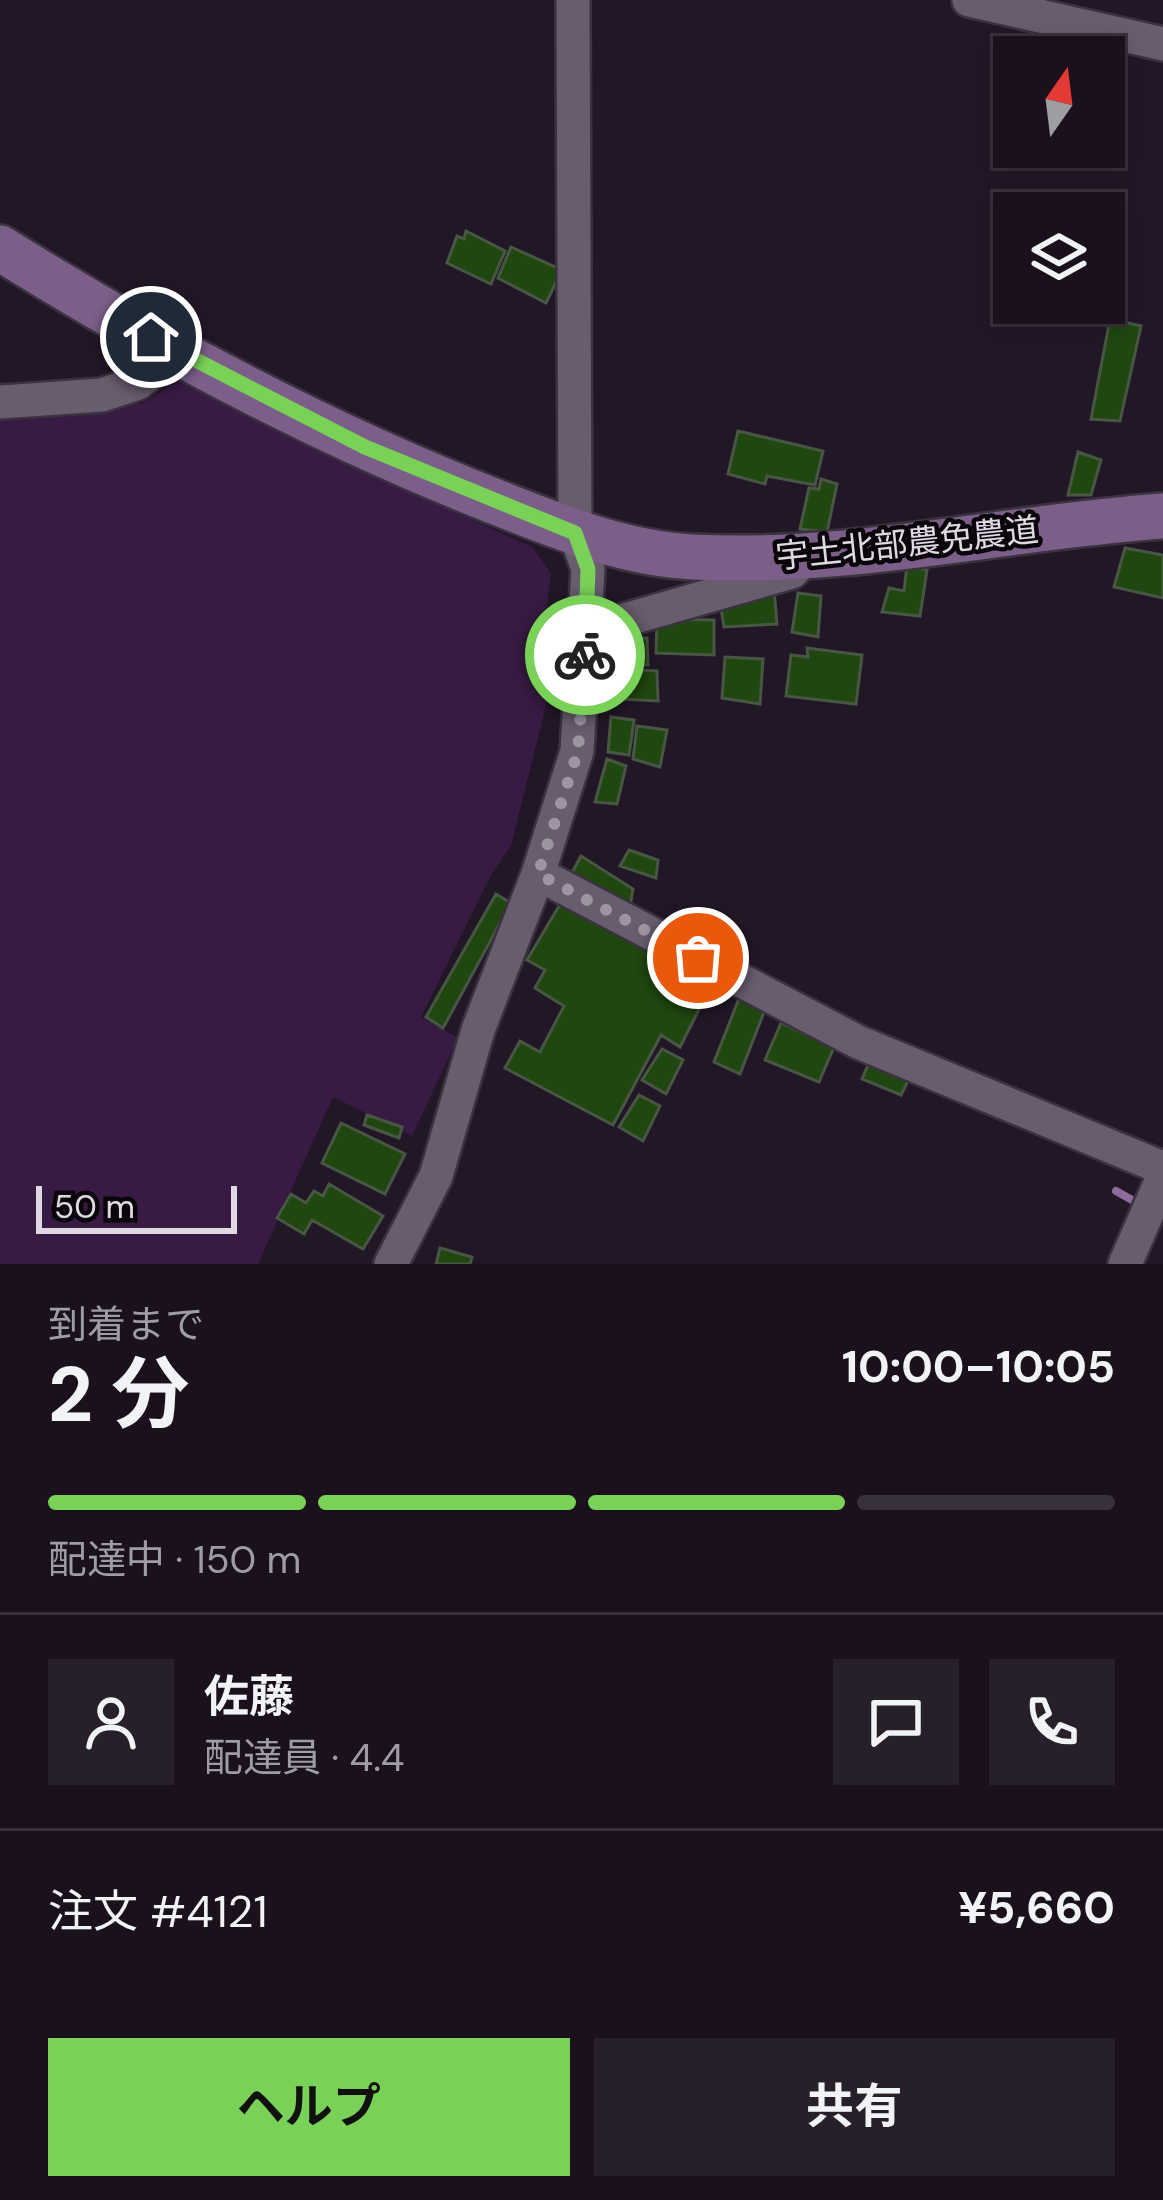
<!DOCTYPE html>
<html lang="ja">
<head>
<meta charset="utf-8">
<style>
  body { margin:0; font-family:"DM Sans","Noto Sans JP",sans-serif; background:#271f2a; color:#f1f3f6; height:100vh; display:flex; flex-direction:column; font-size:45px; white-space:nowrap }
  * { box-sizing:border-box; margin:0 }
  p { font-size:39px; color:#9f9da4 }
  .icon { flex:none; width:66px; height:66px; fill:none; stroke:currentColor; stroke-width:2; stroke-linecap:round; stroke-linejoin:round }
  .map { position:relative; height:1264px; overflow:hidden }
  .side { display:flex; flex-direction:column; background:#1a111d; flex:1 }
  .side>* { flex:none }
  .needle { width:78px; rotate:14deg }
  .fabs { position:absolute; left:993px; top:36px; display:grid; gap:24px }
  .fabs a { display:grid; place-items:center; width:132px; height:132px; border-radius:0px; background:#1a111d; box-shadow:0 6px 18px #0003,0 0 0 3px #38313b; font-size:60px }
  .scale { position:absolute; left:36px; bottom:30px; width:201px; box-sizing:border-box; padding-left:12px; border:6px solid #e0d9e4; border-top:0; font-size:33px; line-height:42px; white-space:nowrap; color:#e0d9e4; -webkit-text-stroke:9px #09050b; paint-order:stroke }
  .pin { position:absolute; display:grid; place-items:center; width:102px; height:102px; color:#fff; margin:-51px; border:6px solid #fff; border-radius:50%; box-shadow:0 3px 12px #0007 }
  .courier { position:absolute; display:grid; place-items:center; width:120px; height:120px; margin:-60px; border:9px solid #79d157; border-radius:50%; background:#fff; color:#222; box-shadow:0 3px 15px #0007 }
  .summary em { font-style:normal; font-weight:700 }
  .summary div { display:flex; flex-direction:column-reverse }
  .summary { display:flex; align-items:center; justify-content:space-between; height:204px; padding:0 48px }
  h1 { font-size:78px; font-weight:700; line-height:90px }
  .bar { display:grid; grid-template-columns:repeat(4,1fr); gap:18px 12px; align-content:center; height:144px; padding:0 48px }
  .bar i { height:15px; border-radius:9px; background:#38313b }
  .bar .on { background:#79d157 }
  .bar p { grid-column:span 4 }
  .line { display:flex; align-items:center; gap:30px; padding:0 48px; border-top:3px solid #38313b }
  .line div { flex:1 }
  .round { display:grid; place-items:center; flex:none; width:126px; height:126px; border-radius:0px; background:#271f2a }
  .action { display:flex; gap:24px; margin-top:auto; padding:24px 48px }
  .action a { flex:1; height:138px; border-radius:0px; background:#79d157; color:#111; font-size:48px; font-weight:700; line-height:138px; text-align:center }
  .action a+a { background:#271f2a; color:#f1f3f6 }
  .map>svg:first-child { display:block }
  .green { fill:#381b43 }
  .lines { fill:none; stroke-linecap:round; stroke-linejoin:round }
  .stream { stroke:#8e6b9d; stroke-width:8 }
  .building { fill:#204710; stroke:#485644; stroke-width:3 }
  .street-casing { stroke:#3a323f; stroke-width:38 }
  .secondary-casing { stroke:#3a323f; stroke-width:50 }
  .street { stroke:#685c6f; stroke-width:33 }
  .secondary { stroke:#7c5f89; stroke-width:45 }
  .done { stroke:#9e95a2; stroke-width:12; stroke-dasharray:0 21.6 }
  .route { stroke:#79d157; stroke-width:15 }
  .labels { text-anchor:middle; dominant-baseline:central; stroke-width:9; stroke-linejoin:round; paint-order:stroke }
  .street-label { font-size:33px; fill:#e0d9e4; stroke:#09050b }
</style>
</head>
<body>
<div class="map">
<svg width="1163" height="1264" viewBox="0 0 1163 1264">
  <rect width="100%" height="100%" fill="#221727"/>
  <path class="green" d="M 182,377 L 351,465 L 532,547 L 551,573 L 546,612 L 546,705 L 511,845 L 490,877 L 421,1017 L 458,1038 L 412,1136 L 333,1097 L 258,1264 L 0,1264 L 0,421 L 71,408 L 143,403 Z"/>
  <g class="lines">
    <path class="stream" d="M 1116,1191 L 1141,1205"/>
  </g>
  <path class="building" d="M 466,231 L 505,251 L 491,284 L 447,263 L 457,236 L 464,239 Z
    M 511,247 L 562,270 L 546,303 L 498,278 Z
    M 1110,319 L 1141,326 L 1120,421 L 1091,419 Z
    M 738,431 L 823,451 L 815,485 L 767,476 L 765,484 L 728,474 Z
    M 1078,452 L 1101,460 L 1091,495 L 1068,495 Z
    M 821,479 L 837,484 L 827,532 L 800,529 L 809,488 L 819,489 Z
    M 1125,548 L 1163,555 L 1163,598 L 1114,587 Z
    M 907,565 L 927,570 L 920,616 L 882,612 L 889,588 L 904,591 Z
    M 774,590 L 777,624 L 724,627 L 720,602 Z
    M 798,593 L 821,596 L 818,637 L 792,632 Z
    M 657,619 L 714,620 L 714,655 L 656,653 Z
    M 606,638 L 647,638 L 648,665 L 608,663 Z
    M 807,648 L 862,655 L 856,704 L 786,696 L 791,655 L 808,657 Z
    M 725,657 L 763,659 L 760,704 L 722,698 Z
    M 623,669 L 657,671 L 658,701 L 621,699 Z
    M 611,717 L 634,720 L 629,755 L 608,752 Z
    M 637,726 L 667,730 L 660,767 L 633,759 Z
    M 607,759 L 626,766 L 617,804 L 595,802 Z
    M 629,850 L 658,860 L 656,878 L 620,866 Z
    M 581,856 L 633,889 L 629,912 L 569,878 Z
    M 496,894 L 511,903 L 443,1028 L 426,1017 Z
    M 562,901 L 713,982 L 680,1047 L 661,1035 L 613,1125 L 505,1068 L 520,1041 L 540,1052 L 564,1006 L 535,988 L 545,970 L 527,960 Z
    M 740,996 L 766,1007 L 740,1074 L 714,1062 Z
    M 781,1023 L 834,1047 L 819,1082 L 765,1060 Z
    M 662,1049 L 683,1060 L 666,1094 L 642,1080 Z
    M 871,1058 L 911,1075 L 901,1095 L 862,1079 Z
    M 639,1095 L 660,1106 L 643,1141 L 619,1127 Z
    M 367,1115 L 402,1127 L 399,1138 L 364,1125 Z
    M 341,1123 L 405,1154 L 385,1194 L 322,1163 Z
    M 329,1184 L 383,1216 L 363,1249 L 312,1220 L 304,1234 L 277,1218 L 291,1194 L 306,1203 L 314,1191 L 323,1196 Z
    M 440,1248 L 472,1257 L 470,1264 L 436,1264 Z"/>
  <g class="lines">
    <defs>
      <path id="street" d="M 969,0 L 1163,44
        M 0,402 L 102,395 L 138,383 L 177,352
        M 586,631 L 792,572 L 803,559
        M 538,874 L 858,1042 L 1163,1168
        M 391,1264 L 436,1176 L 478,1030 L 538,874 L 577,751 L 588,569 L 575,533 L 573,0
        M 1125,1264 L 1163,1177"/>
      <path id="secondary" d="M 0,248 C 158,347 327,436 501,504 C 562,528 626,554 693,557 C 851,565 1006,527 1163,516"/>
    </defs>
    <use href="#street" class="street-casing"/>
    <use href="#secondary" class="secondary-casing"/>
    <use href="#street" class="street"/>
    <use href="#secondary" class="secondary"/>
  </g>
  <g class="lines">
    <path class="done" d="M 585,655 L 578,751 L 538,874 L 698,958"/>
    <path class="route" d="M 151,337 L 365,447 L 575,533 L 588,569 L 585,655"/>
  </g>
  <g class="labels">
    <g class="street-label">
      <text transform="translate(907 543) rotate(-6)">宇土北部農免農道</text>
    </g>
  </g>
</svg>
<div class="fabs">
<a><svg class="needle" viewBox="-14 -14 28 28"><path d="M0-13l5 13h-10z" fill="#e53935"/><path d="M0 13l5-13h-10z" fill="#9f9da4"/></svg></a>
<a><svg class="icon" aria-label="layers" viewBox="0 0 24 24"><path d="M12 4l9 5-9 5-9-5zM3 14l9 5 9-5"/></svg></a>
</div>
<div class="scale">50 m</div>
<div class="pin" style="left:698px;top:958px;background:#ea580c"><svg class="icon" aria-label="bag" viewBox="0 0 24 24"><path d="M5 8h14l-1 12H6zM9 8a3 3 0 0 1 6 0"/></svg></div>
<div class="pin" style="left:151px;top:337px;background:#1f2937"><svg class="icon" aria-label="home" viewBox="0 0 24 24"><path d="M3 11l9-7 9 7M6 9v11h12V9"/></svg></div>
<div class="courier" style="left:585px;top:655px"><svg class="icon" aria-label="bike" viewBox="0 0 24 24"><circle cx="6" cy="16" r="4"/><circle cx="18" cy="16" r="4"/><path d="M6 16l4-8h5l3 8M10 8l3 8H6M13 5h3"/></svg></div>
</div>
<section class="side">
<div class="summary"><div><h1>2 分</h1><p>到着まで</p></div><em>10:00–10:05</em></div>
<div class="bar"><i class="on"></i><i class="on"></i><i class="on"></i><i></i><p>配達中 · 150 m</p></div>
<div class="line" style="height:216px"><a class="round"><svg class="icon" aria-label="person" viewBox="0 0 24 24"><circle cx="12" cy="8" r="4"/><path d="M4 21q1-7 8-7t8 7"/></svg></a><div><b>佐藤</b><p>配達員 · 4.4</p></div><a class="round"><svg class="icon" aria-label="chat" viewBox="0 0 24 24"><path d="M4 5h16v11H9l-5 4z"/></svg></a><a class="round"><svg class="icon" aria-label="phone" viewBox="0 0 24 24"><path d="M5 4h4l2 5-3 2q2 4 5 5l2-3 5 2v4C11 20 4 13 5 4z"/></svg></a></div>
<div class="line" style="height:156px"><div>注文 #4121</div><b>¥5,660</b></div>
<div class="action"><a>ヘルプ</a><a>共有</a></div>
</section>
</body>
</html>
